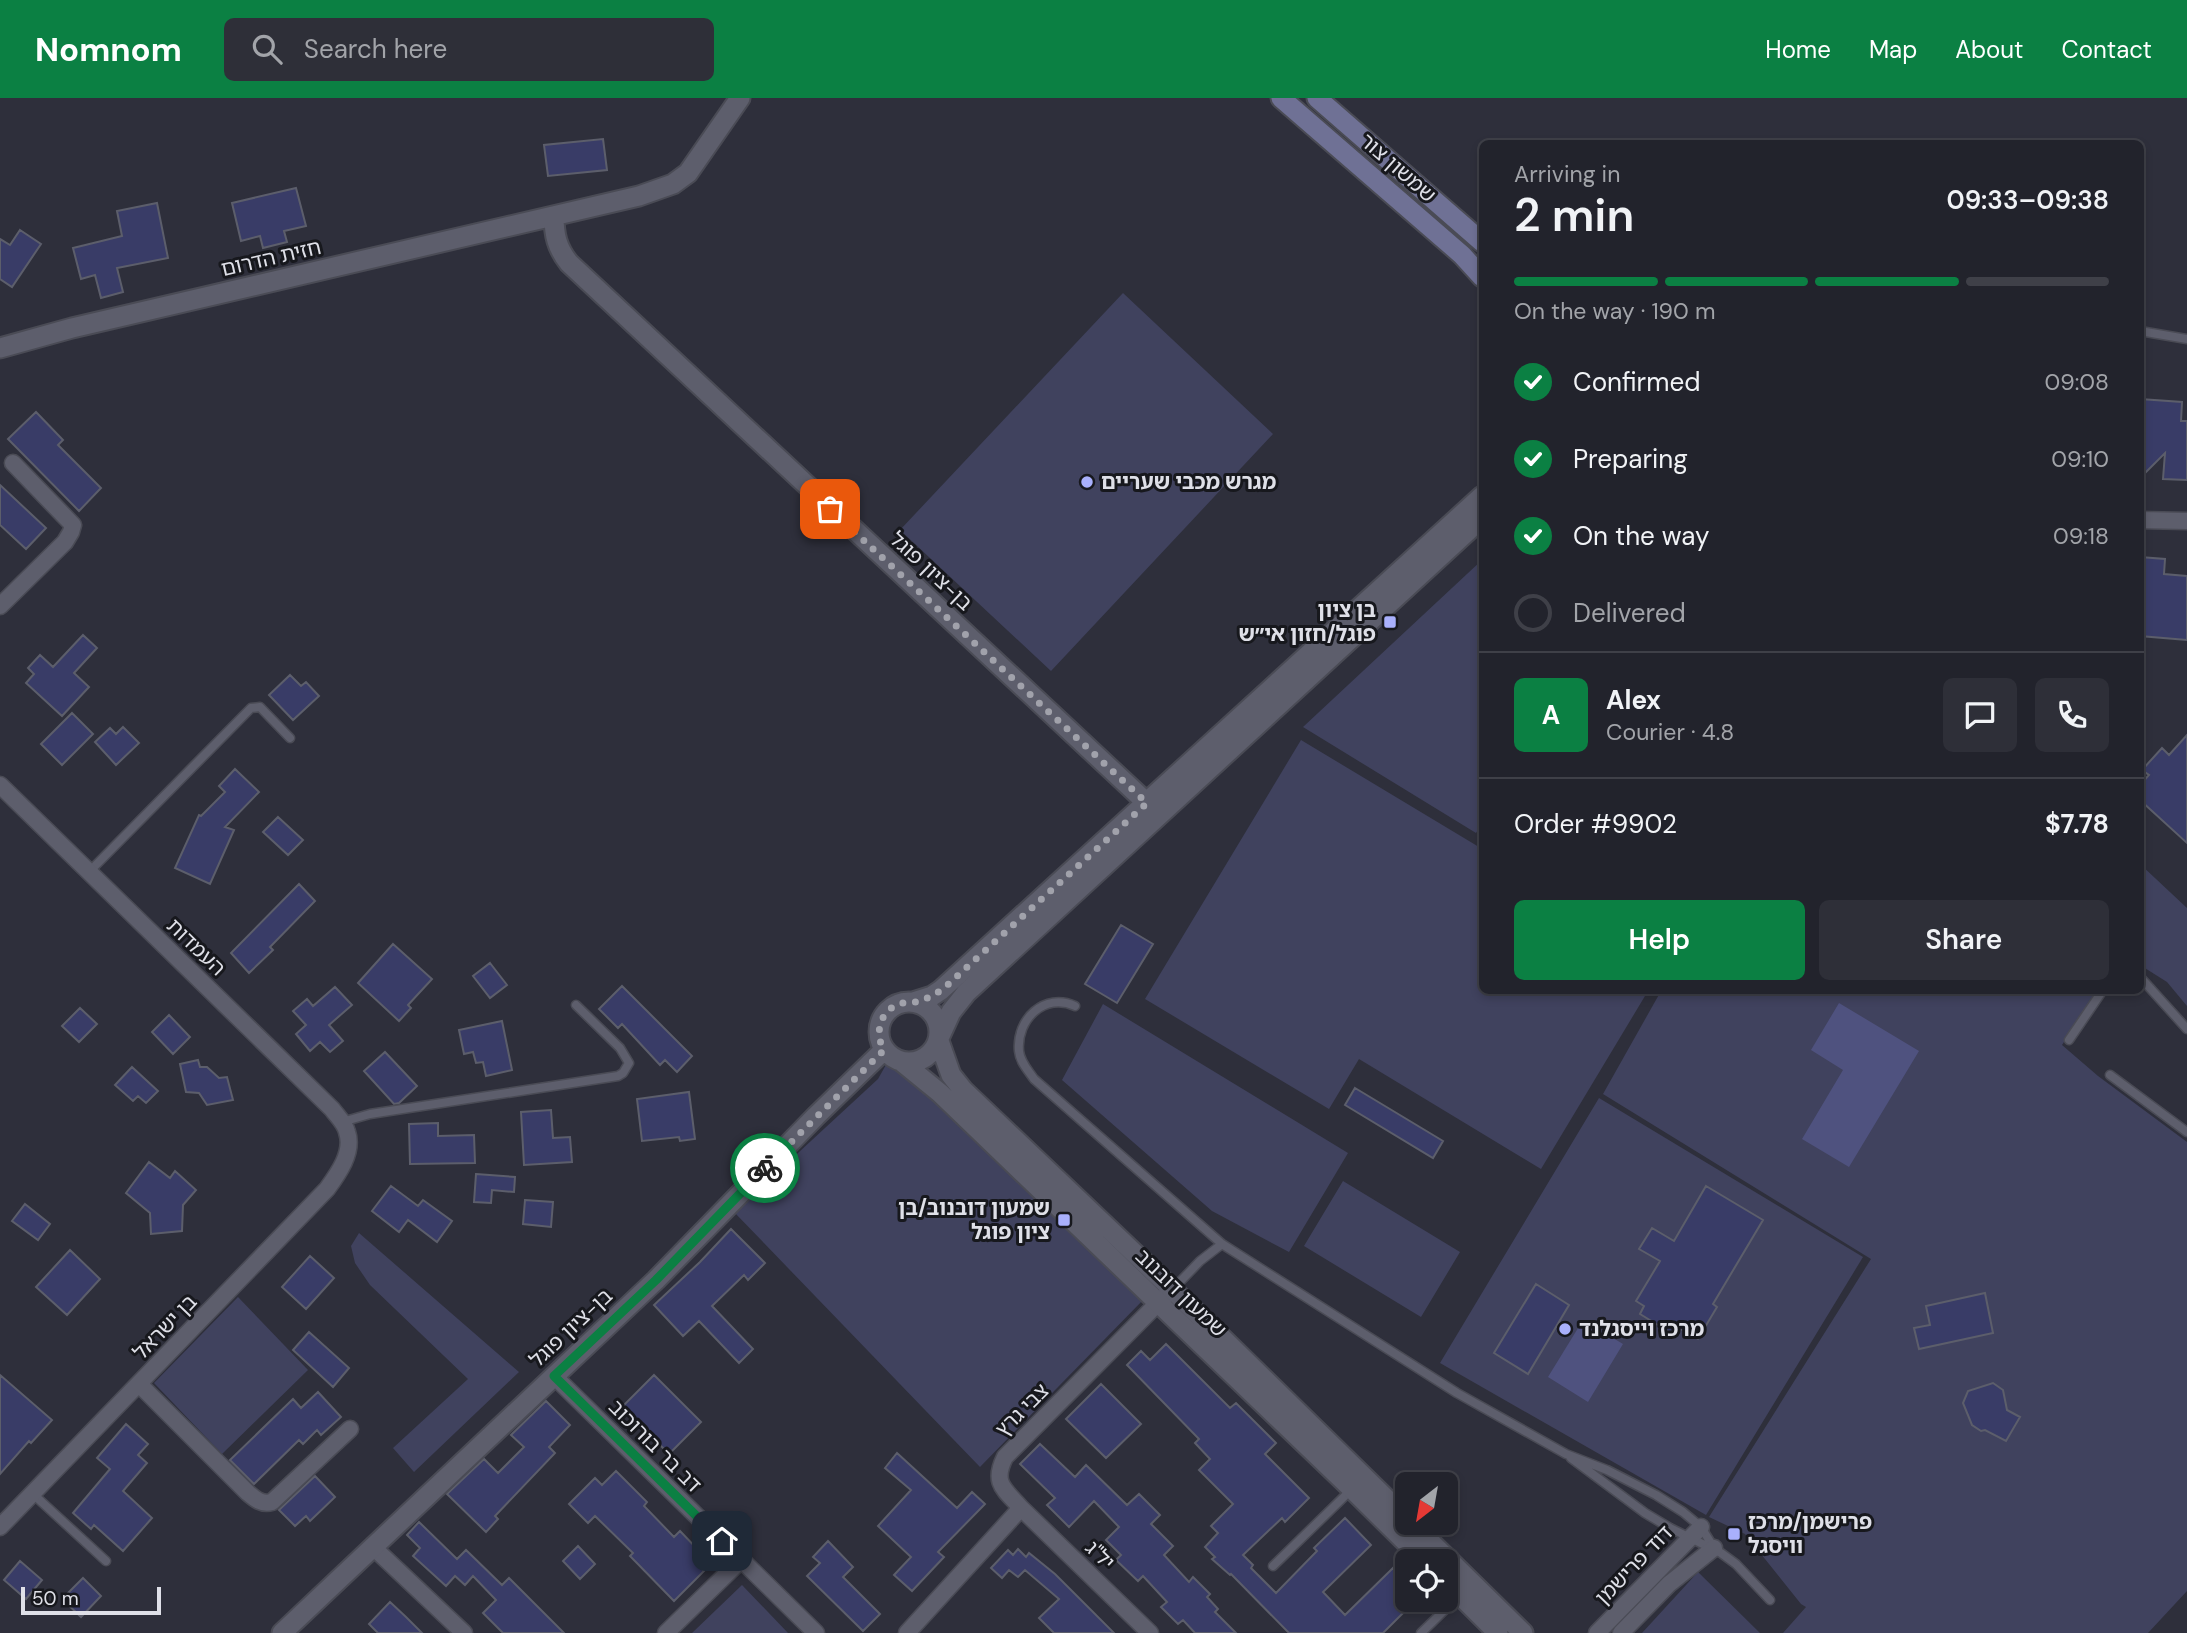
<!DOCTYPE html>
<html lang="en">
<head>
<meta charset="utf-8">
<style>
  body { margin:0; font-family:"DM Sans","Noto Sans Hebrew",sans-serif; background:#2e2f38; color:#f1f3f6; height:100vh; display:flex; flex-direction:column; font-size:26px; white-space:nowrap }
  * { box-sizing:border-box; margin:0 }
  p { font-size:23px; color:#a2a4a9 }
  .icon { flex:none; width:38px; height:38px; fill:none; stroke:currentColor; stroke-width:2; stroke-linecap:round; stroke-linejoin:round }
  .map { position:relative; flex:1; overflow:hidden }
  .side { position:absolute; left:1479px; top:42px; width:665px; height:854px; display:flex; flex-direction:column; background:#22232c; border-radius:10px; box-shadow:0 4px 10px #0003,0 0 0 2px #3f4048 }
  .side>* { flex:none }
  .needle { width:46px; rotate:211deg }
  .controls { position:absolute; left:1395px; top:1374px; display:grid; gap:14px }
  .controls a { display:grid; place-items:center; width:63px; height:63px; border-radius:10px; background:#22232c; box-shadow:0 4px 10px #0003,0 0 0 2px #3f4048; font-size:35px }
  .scale { position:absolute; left:21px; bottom:18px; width:140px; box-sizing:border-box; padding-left:7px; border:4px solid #dfe0e8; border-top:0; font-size:19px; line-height:24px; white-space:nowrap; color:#dfe0e8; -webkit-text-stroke:5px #17181d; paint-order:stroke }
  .pin { position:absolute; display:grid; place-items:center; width:60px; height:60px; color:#fff; margin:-30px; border-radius:14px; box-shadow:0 4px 10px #0006 }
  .courier { position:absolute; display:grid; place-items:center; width:70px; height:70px; margin:-35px; border:5px solid #0b8043; border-radius:50%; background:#fff; color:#222; box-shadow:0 2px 9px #0007 }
  .headline em { font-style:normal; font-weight:600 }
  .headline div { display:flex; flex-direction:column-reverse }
  .headline { display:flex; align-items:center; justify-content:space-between; height:119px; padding:0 35px }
  h1 { font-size:46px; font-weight:600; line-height:52px }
  .bar { display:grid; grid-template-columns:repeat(4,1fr); gap:10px 7px; align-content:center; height:84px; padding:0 35px }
  .bar i { height:9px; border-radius:5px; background:#3f4048 }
  .bar .active { background:#0b8043 }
  .bar p { grid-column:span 4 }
  .line { display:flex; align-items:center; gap:18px; padding:0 35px; border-top:2px solid #3f4048 }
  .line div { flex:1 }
  .round { display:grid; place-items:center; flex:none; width:74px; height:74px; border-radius:10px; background:#2e2f38 }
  ol { padding:0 35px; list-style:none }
  li { display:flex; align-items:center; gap:21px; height:77px }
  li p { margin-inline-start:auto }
  li .icon { padding:7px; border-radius:50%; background:#0b8043; color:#fff; stroke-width:4 }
  li:last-child { color:#a2a4a9 }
  li i { width:38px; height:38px; border:4px solid #3f4048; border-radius:50% }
  .cta { display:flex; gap:14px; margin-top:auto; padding:14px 35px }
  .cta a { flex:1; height:80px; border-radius:10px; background:#0b8043; color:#fff; font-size:28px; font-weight:600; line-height:80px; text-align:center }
  .cta a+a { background:#2e2f38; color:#f1f3f6 }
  header { display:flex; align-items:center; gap:42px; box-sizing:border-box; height:98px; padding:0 35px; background:#0b8043; color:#fff }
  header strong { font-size:33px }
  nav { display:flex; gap:38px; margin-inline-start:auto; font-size:24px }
  .search { width:490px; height:63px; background:#2e2f38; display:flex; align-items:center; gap:18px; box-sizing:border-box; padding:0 24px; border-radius:10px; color:#a2a4a9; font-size:26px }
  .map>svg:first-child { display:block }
  .green { fill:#40425e }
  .water { fill:#4f527f }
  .building { fill:#393c67; stroke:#5c5e6b; stroke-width:2 }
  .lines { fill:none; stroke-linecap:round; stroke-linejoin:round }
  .service-casing { stroke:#4a4b55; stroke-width:11 }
  .minor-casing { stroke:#4a4b55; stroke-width:19 }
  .tertiary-casing { stroke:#4a4b55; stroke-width:23 }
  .secondary-casing { stroke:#4a4b55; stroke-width:23 }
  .service { stroke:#5d5e6c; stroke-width:8 }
  .minor { stroke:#5d5e6c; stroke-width:16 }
  .tertiary { stroke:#5d5e6c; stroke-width:19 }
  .secondary { stroke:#6f7195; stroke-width:19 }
  .done { stroke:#a1a2ab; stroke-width:7; stroke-dasharray:0 12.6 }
  .route { stroke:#0b8043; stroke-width:9 }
  .poi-dot { fill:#a9b0fc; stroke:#17181d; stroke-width:2.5 }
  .labels { text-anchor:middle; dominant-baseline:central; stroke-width:6; stroke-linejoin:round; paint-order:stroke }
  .street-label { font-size:21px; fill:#dfe0e8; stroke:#17181d }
  .poi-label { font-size:21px; font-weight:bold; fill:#dfe0e8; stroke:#17181d; text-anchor:start }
</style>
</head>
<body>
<header>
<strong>Nomnom</strong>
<div class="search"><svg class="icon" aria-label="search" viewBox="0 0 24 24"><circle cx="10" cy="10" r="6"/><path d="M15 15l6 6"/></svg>Search here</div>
<nav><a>Home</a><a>Map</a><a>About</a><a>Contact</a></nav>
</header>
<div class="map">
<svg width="2187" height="1535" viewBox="0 0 2187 1535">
  <rect width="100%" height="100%" fill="#2e2f3b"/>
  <path class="green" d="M 1123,195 L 1273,336 L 1051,573 L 900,432 Z
    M 1482,462 L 1482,726 L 1476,735 L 1303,629 Z
    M 1301,642 L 1479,749 L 1482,745 L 1482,892 L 1648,893 L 1541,1071 L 1359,961 L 1329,1011 L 1145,901 Z
    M 2140,766 L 2187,810 L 2187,908 L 2167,884 L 2140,867 Z
    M 1661,893 L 2097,893 L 2062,947 L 2098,978 L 2187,1044 L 2187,1493 L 2148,1535 L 1783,1535 L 1806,1509 L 1801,1506 L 1745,1436 L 1709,1419 L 1871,1161 L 1603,996 Z
    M 1103,906 L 1348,1055 L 1289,1154 L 1212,1113 L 1062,982 Z
    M 887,965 L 906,969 L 1144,1201 L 980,1369 L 734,1114 L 878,981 Z
    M 1599,1000 L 1863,1159 L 1706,1417 L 1440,1265 Z
    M 1343,1083 L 1460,1154 L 1421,1219 L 1304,1148 Z
    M 359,1135 L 519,1274 L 414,1374 L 393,1350 L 468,1281 L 370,1187 L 355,1165 L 351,1148 Z
    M 238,1199 L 308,1272 L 222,1356 L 154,1285 Z
    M 1698,1474 L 1760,1535 L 1642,1535 Z
    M 742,1487 L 788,1535 L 692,1535 Z"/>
  <path class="water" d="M 1839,905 L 1919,953 L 1849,1069 L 1802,1041 L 1843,972 L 1811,952 Z
    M 1583,1222 L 1623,1246 L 1588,1304 L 1548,1279 Z"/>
  <path class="building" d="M 603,41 L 607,72 L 548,78 L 544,47 Z
    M 296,90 L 306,128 L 284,133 L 287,144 L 263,150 L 260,138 L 241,143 L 232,105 Z
    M 157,105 L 168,160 L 117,170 L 123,194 L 101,200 L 95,177 L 81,181 L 73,150 L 122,138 L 117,113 Z
    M 20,132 L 41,146 L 12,189 L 0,181 L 0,141 L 10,147 Z
    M 2140,301 L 2182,304 L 2181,323 L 2187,323 L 2187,382 L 2163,381 L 2165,355 L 2140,380 Z
    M 36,314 L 63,342 L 58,347 L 101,390 L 79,413 L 8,341 Z
    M 0,387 L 46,430 L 26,451 L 0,427 Z
    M 2140,459 L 2165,461 L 2164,476 L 2187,478 L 2187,542 L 2140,538 Z
    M 83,537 L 97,550 L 74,575 L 89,589 L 62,618 L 26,585 L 34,576 L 28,570 L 40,557 L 53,569 Z
    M 290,577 L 301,588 L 306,584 L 319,598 L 293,622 L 269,597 Z
    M 72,615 L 93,636 L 62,667 L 41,646 Z
    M 123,629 L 139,645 L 116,667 L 95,644 L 110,630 L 116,636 Z
    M 2187,637 L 2187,745 L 2140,702 L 2140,687 L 2149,677 L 2142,672 L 2162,650 L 2169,657 Z
    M 235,671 L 259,694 L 225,729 L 234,732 L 210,786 L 175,770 L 199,717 L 201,718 L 225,694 L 219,688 Z
    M 278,719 L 303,742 L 288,757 L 263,734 Z
    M 299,786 L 315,803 L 270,849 L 273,852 L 249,875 L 231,855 Z
    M 1121,827 L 1153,846 L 1117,905 L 1085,886 Z
    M 393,846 L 432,881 L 408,907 L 411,910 L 399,923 L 358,885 Z
    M 490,865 L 507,887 L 490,900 L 473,878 Z
    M 622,888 L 692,958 L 677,974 L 665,962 L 660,967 L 622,926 L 618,930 L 599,911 Z
    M 335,889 L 352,907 L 329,927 L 343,943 L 330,954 L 320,944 L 310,953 L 296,936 L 306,927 L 293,913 L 307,901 L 313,908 Z
    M 80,910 L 97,926 L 79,944 L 62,928 Z
    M 169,917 L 190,939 L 173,956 L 152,934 Z
    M 502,923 L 512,972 L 486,978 L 483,964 L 476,965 L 473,954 L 464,956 L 459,932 Z
    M 385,954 L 417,988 L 399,1005 L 394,1006 L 364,973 Z
    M 198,962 L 200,969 L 207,969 L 219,980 L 227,979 L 233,1002 L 207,1007 L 199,995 L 186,994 L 180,966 Z
    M 132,969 L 158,993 L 146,1005 L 138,998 L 133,1003 L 115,987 Z
    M 1355,990 L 1443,1043 L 1433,1060 L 1345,1007 Z
    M 689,994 L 695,1041 L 680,1043 L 679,1039 L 642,1043 L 637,1001 Z
    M 551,1012 L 553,1040 L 570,1039 L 572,1064 L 524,1067 L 521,1014 Z
    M 438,1025 L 438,1038 L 474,1037 L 475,1065 L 410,1066 L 409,1026 Z
    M 149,1064 L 170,1080 L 175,1073 L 196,1092 L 183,1107 L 182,1133 L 151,1136 L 150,1115 L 126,1095 Z
    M 476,1076 L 515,1079 L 514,1094 L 492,1092 L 491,1105 L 474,1104 Z
    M 391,1088 L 418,1108 L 423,1102 L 452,1123 L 437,1144 L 408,1122 L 399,1134 L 372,1113 Z
    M 1706,1088 L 1763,1122 L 1713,1206 L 1717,1209 L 1698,1241 L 1675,1228 L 1671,1235 L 1640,1216 L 1644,1208 L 1636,1203 L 1660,1163 L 1639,1151 L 1652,1130 L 1674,1143 Z
    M 525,1102 L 553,1104 L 551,1129 L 523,1126 Z
    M 25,1106 L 50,1126 L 38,1142 L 12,1123 Z
    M 731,1131 L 765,1165 L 748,1182 L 744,1177 L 712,1208 L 753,1251 L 739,1265 L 699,1223 L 683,1238 L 654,1207 L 700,1164 Z
    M 70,1152 L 100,1181 L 67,1217 L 36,1189 Z
    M 310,1158 L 334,1180 L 306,1211 L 282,1189 Z
    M 1536,1186 L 1569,1207 L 1528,1276 L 1494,1255 Z
    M 1985,1195 L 1993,1235 L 1919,1251 L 1914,1230 L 1930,1227 L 1926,1208 Z
    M 309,1234 L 349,1270 L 333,1289 L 293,1252 Z
    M 1166,1246 L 1230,1310 L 1236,1305 L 1276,1345 L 1265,1356 L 1309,1400 L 1285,1424 L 1282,1420 L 1243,1457 L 1253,1467 L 1251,1470 L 1276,1495 L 1317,1453 L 1314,1450 L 1345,1420 L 1371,1447 L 1323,1494 L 1345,1517 L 1393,1470 L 1407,1485 L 1407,1511 L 1383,1535 L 1289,1535 L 1231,1476 L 1230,1477 L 1212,1461 L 1215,1459 L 1205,1449 L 1218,1435 L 1211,1428 L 1233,1406 L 1199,1372 L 1210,1361 L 1195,1345 L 1199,1341 L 1127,1267 L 1141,1253 L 1150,1262 Z
    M 0,1277 L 52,1322 L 31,1345 L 29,1343 L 0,1376 Z
    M 654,1277 L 701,1324 L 669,1356 L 622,1309 Z
    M 1993,1285 L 2003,1292 L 2007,1312 L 2020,1319 L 2006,1343 L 1985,1332 L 1981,1333 L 1972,1327 L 1963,1305 L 1968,1293 Z
    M 1101,1286 L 1141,1326 L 1106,1360 L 1066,1321 Z
    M 318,1294 L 341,1319 L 321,1337 L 317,1332 L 303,1346 L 299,1342 L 254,1386 L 230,1362 L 293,1301 L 301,1310 Z
    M 546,1303 L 570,1327 L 549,1349 L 555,1355 L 495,1418 L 498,1421 L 486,1434 L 447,1396 L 484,1361 L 498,1375 L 524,1349 L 511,1337 Z
    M 126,1326 L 148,1346 L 138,1357 L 147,1365 L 123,1393 L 152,1420 L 123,1453 L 94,1427 L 91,1431 L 73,1415 L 110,1371 L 97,1360 Z
    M 1040,1346 L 1075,1379 L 1086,1367 L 1127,1407 L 1139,1396 L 1160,1417 L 1151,1426 L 1173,1448 L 1164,1457 L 1189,1484 L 1193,1479 L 1210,1496 L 1207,1499 L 1218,1511 L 1215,1514 L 1236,1535 L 1195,1535 L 1183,1522 L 1178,1526 L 1161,1509 L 1167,1504 L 1143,1478 L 1138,1483 L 1116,1462 L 1121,1457 L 1106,1442 L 1119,1429 L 1094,1403 L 1069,1429 L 1047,1407 L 1055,1400 L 1020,1366 Z
    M 897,1355 L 957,1410 L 972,1394 L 985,1406 L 938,1454 L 944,1459 L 912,1493 L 894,1477 L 911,1459 L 878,1428 L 911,1392 L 885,1370 Z
    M 616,1373 L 647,1404 L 644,1408 L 674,1439 L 680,1433 L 702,1456 L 695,1463 L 704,1473 L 674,1503 L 630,1458 L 633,1455 L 595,1418 L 588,1425 L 569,1406 L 595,1380 L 602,1387 Z
    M 315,1378 L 335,1399 L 310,1423 L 306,1418 L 295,1428 L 279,1412 Z
    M 419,1424 L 457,1461 L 466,1452 L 502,1487 L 509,1480 L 564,1535 L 503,1535 L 483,1515 L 496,1502 L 473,1478 L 465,1487 L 455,1478 L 446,1488 L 413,1458 L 420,1450 L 407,1437 Z
    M 828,1443 L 853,1469 L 843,1479 L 880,1516 L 863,1533 L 807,1478 L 820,1465 L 813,1459 Z
    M 578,1448 L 595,1466 L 580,1481 L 563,1463 Z
    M 1018,1451 L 1026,1459 L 1029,1455 L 1055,1476 L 1114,1535 L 1054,1535 L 1039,1520 L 1059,1501 L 1025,1472 L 1018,1479 L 1009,1472 L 1002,1480 L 991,1470 L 1008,1452 L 1013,1457 Z
    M 20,1463 L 42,1482 L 26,1501 L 4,1482 Z
    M 83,1480 L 101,1498 L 81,1519 L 62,1501 Z
    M 390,1504 L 406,1519 L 422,1535 L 378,1535 L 369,1526 Z"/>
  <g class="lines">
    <defs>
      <path id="service" d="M 2140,233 L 2187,241
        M 89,774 L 251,610 L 260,609 L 290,640
        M 2140,879 L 2187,931
        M 1075,908 C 1045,894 1016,921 1019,953 C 1020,964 1028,972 1034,981 L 1222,1146 L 1457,1295 L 1566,1356 L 1607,1372 L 1656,1397 L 1683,1414 L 1701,1429 L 1714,1450
        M 2069,942 L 2103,892
        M 2110,977 L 2187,1034
        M 342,1024 L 370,1016 L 618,978 L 623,975 L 629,965 L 620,950 L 576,907
        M 1173,1191 L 1200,1163 L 1222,1146
        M 1571,1360 L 1645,1415 L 1670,1430 L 1721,1455 L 1736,1466 L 1770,1502
        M 33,1396 L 106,1463
        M 1273,1468 L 1352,1391
        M 1421,1535 L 1460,1497"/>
      <path id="minor" d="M 2140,422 L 2187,423
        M 0,508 L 65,444 L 71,434 L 73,427 L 13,365
        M 0,687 L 332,1011 C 337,1018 345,1025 347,1034 C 354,1054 338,1076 327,1091 L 0,1429
        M 554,1278 L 816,1535
        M 139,1286 L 248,1395 C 255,1401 262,1407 272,1404 L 350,1331
        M 1021,1410 L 1150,1535
        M 373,1449 L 464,1535
        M 666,1535 L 741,1462
        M 907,1535 L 1021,1410 C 1004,1391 992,1385 1005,1359 L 1165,1198
        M 1597,1535 L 1701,1429
        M 1621,1535 L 1669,1486 L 1714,1450"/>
      <path id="tertiary" d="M 554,118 C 554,137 557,150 569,165 L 1147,705
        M 0,250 L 72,230 L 639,98 L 673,86 L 688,75 L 740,0
        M879 934a30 30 0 1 1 60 0a30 30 0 1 1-60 0Z
        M 913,904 L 932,898 L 941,892 L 1482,398
        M 940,938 L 951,914 L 966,895 L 1482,420
        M 939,943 L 951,977 L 963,992 L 1172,1191 L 1407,1421
        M 902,964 L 940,995 L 1352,1391 L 1425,1463
        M 1410,1424 L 1523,1535
        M 1446,1483 L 1498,1535
        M 282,1535 L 656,1182 L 816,1018 L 884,952"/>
      <path id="secondary" d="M 1281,0 L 1462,157 L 1482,179
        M 1317,0 L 1482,144"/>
    </defs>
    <use href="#service" class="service-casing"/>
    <use href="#minor" class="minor-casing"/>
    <use href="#tertiary" class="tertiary-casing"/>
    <use href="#secondary" class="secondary-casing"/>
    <use href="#service" class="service"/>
    <use href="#minor" class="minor"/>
    <use href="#tertiary" class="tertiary"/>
    <use href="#secondary" class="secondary"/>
  </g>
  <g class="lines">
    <path class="done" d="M 765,1070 L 884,952 C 874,935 880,913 899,906 C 905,904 910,905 916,904 C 925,902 933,897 942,892 L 1147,705 L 830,411"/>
    <path class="route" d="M 722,1443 L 554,1278 L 656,1182 L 765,1070"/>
  </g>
  <g class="poi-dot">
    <circle cx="1087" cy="384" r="7"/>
    <rect x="1383" y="517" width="14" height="14" rx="3.5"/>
    <rect x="1057" y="1115" width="14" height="14" rx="3.5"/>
    <circle cx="1565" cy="1231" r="7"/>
    <rect x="1727" y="1429" width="14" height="14" rx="3.5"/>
  </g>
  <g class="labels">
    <g class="street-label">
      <text transform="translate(1398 70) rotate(41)">שמשון צור</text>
      <text transform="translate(271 160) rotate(-13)">חזית הדרום</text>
      <text transform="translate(931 473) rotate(43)">בן-ציון פוגל</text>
      <text transform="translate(196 849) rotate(44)">העמדות</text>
      <text transform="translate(1181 1195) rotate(44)">שמעון דובנוב</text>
      <text transform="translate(165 1229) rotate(-46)">בן ישראל</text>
      <text transform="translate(571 1230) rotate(-43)">בן-ציון פוגל</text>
      <text transform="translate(1022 1312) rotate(-45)">צבי גרץ</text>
      <text transform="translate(655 1348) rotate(45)">דב בר בורוכוב</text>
      <text transform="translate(1100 1457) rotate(44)">יל"ג</text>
      <text transform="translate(1634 1467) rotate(-46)">דוד פרישמן</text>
    </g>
    <g class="poi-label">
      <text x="1101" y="384">מגרש מכבי שעריים</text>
      <text x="1376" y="512" text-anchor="end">בן ציון<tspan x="1376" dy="24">פוגל/חזון אי״ש</tspan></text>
      <text x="1050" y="1110" text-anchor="end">שמעון דובנוב/בן<tspan x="1050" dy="24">ציון פוגל</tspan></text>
      <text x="1579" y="1231">מרכז וייסגלנד</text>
      <text x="1748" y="1424">פרישמן/מרכז<tspan x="1748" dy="24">וויסגל</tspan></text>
    </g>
  </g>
</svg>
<div class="controls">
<a><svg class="needle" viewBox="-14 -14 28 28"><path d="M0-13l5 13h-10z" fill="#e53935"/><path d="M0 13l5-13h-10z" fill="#a2a4a9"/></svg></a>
<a><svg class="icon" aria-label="locate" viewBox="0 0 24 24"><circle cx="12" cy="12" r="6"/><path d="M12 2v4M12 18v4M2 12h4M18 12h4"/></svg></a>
</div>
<div class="scale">50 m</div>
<div class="pin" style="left:830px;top:411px;background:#ea580c"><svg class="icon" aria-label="bag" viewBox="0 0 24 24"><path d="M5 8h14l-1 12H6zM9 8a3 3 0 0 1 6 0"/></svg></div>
<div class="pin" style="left:722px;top:1443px;background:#1f2937"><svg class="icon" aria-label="home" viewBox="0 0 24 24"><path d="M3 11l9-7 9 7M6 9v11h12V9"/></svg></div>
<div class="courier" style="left:765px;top:1070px"><svg class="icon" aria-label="bike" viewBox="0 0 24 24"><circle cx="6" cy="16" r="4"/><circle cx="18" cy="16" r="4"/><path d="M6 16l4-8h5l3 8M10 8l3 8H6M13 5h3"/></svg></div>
<section class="side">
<div class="headline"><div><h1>2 min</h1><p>Arriving in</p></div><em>09:33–09:38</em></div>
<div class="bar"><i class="active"></i><i class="active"></i><i class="active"></i><i></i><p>On the way · 190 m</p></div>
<ol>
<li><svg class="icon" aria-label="check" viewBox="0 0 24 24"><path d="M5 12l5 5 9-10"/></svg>Confirmed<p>09:08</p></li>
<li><svg class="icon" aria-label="check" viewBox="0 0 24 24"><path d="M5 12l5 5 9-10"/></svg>Preparing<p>09:10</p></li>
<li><svg class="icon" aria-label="check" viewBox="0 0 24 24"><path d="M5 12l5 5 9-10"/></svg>On the way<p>09:18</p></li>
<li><i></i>Delivered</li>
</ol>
<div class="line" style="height:126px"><b class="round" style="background:#0b8043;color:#fff">A</b><div><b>Alex</b><p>Courier · 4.8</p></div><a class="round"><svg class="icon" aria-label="chat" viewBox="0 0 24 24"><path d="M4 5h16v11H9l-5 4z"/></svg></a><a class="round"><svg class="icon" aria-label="phone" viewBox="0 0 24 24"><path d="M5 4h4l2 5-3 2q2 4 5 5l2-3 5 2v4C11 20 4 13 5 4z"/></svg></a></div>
<div class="line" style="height:91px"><div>Order #9902</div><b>$7.78</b></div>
<div class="cta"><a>Help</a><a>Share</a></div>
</section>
</div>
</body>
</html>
